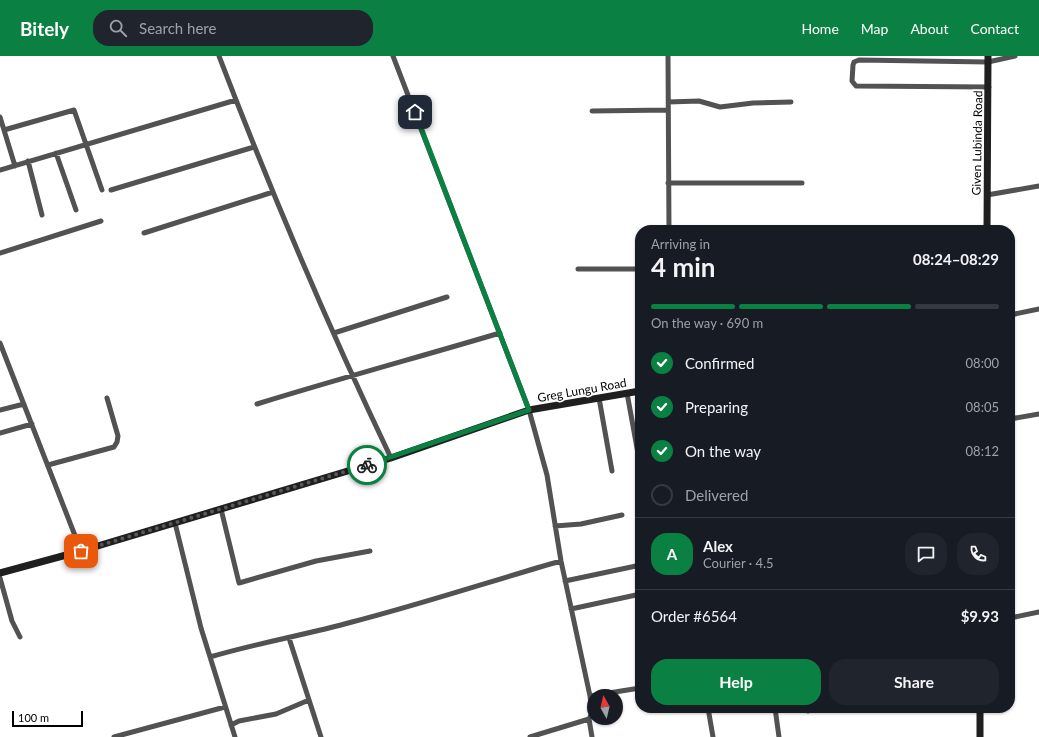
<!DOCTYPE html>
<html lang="en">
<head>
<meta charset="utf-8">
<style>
  body { margin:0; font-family:Lato,sans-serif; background:#20242c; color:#f1f3f6; height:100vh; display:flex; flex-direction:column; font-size:15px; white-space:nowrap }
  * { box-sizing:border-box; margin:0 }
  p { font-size:13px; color:#9ea1a6 }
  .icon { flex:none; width:22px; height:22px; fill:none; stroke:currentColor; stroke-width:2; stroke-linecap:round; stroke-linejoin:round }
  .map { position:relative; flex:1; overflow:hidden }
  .side { position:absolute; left:635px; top:169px; width:380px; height:488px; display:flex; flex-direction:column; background:#171b24; border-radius:16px; box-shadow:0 1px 3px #0004 }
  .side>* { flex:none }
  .needle { width:26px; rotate:352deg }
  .fabs { position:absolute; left:587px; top:633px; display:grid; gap:8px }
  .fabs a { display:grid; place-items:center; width:36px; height:36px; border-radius:50%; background:#171b24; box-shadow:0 1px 3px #0004; font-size:20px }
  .scale { position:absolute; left:12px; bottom:10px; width:71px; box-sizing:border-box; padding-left:4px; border:2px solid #000; border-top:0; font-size:11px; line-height:14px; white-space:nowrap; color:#000; -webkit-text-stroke:3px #fff; paint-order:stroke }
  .pin { position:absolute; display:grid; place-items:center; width:34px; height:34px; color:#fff; margin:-17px; border-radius:8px; box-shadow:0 2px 6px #0006 }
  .courier { position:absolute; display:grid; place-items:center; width:40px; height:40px; margin:-20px; border:3px solid #0b8043; border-radius:50%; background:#fff; color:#222; box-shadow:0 1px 5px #0007 }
  .head em { font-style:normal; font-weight:700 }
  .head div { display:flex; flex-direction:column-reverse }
  .head { display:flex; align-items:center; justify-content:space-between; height:68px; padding:0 16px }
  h1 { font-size:26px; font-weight:700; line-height:30px }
  .bar { display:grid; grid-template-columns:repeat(4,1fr); gap:6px 4px; align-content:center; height:48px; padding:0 16px }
  .bar i { height:5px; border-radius:3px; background:#363941 }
  .bar .selected { background:#0b8043 }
  .bar p { grid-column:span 4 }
  .line { display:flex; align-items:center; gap:10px; padding:0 16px; border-top:1px solid #363941 }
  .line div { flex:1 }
  .round { display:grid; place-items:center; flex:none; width:42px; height:42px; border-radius:16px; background:#20242c }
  ol { padding:0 16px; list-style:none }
  li { display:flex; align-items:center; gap:12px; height:44px }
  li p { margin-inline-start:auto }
  li .icon { padding:4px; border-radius:50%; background:#0b8043; color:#fff; stroke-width:4 }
  li:last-child { color:#9ea1a6 }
  li i { width:22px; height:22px; border:2px solid #363941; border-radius:50% }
  .button { display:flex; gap:8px; margin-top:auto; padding:8px 16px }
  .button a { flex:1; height:46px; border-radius:16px; background:#0b8043; color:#fff; font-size:16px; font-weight:700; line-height:46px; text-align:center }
  .button a+a { background:#20242c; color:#f1f3f6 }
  header { display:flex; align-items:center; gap:24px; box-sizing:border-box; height:56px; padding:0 20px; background:#0b8043; color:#fff }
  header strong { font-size:19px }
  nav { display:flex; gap:22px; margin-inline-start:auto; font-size:14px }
  .search { width:280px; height:36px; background:#20242c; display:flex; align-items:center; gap:10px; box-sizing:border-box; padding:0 14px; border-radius:16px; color:#9ea1a6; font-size:15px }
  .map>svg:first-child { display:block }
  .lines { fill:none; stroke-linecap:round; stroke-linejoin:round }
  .street { stroke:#525252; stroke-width:5 }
  .secondary { stroke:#1f1f1f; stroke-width:7 }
  .done { stroke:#595959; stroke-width:4; stroke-dasharray:0 7.2 }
  .route { stroke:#0b8043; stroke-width:5 }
  .labels { text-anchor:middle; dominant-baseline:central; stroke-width:3.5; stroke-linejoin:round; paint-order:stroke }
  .street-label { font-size:12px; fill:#000; stroke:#fff }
</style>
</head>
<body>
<header>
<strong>Bitely</strong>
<div class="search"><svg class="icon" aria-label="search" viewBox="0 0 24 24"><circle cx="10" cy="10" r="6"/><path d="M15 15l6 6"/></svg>Search here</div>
<nav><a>Home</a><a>Map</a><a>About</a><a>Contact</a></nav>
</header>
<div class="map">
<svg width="1039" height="681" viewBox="0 0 1039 681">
  <rect width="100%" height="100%" fill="#fff"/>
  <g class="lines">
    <path class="street" d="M 219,0 C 271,136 328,270 391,402
      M 393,0 L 529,354 L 547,419 L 561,505 L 590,640 L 592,657 L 589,663 L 592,681
      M 668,0 L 669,174
      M 989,31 L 856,30 L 852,25 L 853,9 L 854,6 L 859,4 L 988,6 L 1015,0
      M 668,46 L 699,45 L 720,51 L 753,47 L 791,46
      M 592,55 L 668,54
      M 0,61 L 15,110
      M 4,74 L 74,54 L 102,134
      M 56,97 L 76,154
      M 28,105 L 42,159
      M 0,114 L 236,44
      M 668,127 L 802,127
      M 111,134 L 254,91
      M 987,139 L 1039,130
      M 144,177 L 273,136
      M 0,197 L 101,165
      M 578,213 L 640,213
      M 1010,259 L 1039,253
      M 334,277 L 447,241
      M 0,287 L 81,495
      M 627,337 L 639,403 L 639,414
      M 599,342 L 612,415
      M 257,348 C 338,323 419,301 500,277
      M 0,354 L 24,348
      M 1010,363 L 1039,358
      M 0,377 L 32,368
      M 48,409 L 114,391 L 117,386 L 118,380 L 107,342
      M 221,453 L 239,527 L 316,505 L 370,495
      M 175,467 L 201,572 L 235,681
      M 555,470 L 581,468 L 622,459
      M 0,522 L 12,565 L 20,581
      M 565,525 L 636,510
      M 571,553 L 636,539
      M 1010,562 L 1039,556
      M 289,582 L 321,681
      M 210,601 C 257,587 305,579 352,566 C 422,548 491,525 561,505
      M 590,640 L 640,632
      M 708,652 L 713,681
      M 775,652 L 779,681
      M 808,652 L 808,655
      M 231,669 L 239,665 L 276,658 L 309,644
      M 114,681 L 225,651
      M 530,681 L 589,663"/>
    <path class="secondary" d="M 987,174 L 988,0
      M 0,517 L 81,495 L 391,402 L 529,354 L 640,335
      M 980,652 L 980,681"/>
  </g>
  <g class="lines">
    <path class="done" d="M 81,495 L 367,409"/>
    <path class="route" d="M 367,409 L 529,354 L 415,56"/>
  </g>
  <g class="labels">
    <g class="street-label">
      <text transform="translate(977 87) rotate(-89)">Given Lubinda Road</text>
      <text transform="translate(582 334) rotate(-10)">Greg Lungu Road</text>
    </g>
  </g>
</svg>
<div class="fabs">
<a><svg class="needle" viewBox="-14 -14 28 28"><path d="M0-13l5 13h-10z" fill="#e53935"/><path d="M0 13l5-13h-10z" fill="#9ea1a6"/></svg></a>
</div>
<div class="scale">100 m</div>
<div class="pin" style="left:81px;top:495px;background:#ea580c"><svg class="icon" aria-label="bag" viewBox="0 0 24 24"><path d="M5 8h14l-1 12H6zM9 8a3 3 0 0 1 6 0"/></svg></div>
<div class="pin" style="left:415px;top:56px;background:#1f2937"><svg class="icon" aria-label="home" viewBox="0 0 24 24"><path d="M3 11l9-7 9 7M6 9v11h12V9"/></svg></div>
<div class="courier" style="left:367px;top:409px"><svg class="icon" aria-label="bike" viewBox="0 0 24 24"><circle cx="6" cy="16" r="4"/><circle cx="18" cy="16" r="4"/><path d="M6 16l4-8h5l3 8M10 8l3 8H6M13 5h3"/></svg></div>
<section class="side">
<div class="head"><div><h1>4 min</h1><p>Arriving in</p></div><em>08:24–08:29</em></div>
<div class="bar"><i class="selected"></i><i class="selected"></i><i class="selected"></i><i></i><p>On the way · 690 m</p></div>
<ol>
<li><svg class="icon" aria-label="check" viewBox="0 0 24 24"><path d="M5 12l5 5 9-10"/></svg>Confirmed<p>08:00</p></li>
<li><svg class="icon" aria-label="check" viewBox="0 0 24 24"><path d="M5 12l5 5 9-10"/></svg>Preparing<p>08:05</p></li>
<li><svg class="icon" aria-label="check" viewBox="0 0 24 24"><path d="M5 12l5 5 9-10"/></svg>On the way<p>08:12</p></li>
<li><i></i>Delivered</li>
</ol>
<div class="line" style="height:72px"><b class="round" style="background:#0b8043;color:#fff">A</b><div><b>Alex</b><p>Courier · 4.5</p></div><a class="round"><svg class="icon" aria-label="chat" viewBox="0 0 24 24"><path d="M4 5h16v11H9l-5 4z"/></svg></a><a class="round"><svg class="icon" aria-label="phone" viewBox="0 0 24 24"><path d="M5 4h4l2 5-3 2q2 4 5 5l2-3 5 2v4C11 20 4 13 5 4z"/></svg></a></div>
<div class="line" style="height:52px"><div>Order #6564</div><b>$9.93</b></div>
<div class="button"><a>Help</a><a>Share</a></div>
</section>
</div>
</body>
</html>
